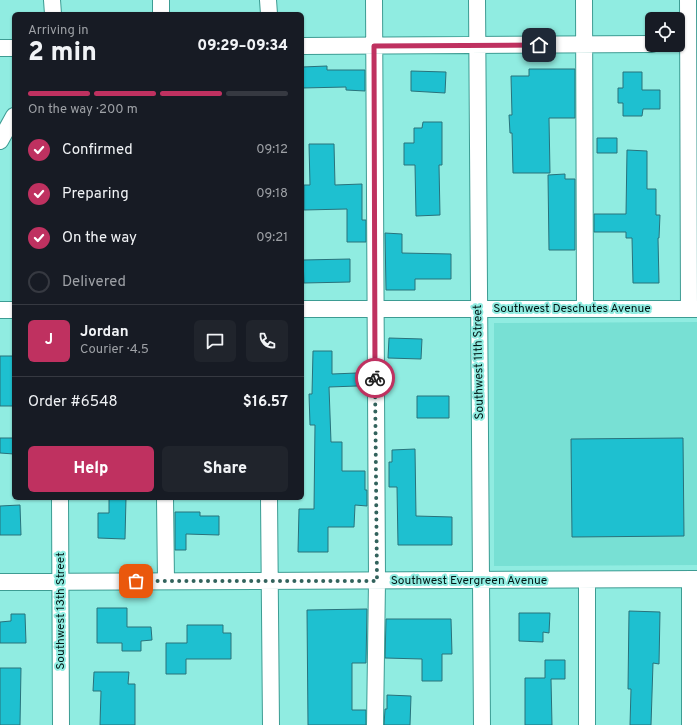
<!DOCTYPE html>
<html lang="en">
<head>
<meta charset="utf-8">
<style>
  body { margin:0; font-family:Overpass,sans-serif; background:#20242c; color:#f1f3f6; height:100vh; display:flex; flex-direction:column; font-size:15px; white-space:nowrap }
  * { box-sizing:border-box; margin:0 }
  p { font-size:13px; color:#9ea1a6 }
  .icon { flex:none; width:22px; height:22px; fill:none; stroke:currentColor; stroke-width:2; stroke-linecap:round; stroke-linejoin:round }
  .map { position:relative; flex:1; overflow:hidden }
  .drawer { position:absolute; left:12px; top:12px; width:292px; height:488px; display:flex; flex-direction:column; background:#171b24; border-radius:6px; box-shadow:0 1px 3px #0004 }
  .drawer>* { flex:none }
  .controls { position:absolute; left:645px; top:12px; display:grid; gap:8px }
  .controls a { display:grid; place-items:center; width:40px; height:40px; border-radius:6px; background:#171b24; box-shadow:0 1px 3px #0004; font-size:20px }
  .pin { position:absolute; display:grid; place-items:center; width:34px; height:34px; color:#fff; margin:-17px; border-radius:8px; box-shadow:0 2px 6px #0006 }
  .courier { position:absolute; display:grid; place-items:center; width:40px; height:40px; margin:-20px; border:3px solid #bf3160; border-radius:50%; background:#fff; color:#222; box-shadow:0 1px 5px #0007 }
  .head em { font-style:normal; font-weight:800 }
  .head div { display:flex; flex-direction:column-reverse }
  .head { display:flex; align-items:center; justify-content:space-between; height:68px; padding:0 16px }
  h1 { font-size:26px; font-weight:800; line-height:30px }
  .bar { display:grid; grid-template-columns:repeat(4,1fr); gap:6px 4px; align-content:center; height:48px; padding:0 16px }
  .bar i { height:5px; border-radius:3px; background:#363941 }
  .bar .on { background:#bf3160 }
  .bar p { grid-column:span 4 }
  .line { display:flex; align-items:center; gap:10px; padding:0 16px; border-top:1px solid #363941 }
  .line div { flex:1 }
  .round { display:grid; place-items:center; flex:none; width:42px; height:42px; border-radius:6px; background:#20242c }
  ol { padding:0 16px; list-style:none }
  li { display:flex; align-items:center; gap:12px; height:44px }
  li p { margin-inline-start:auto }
  li .icon { padding:4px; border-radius:50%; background:#bf3160; color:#fff; stroke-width:4 }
  li:last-child { color:#9ea1a6 }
  li i { width:22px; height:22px; border:2px solid #363941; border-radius:50% }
  .action { display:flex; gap:8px; margin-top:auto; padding:8px 16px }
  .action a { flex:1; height:46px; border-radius:6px; background:#bf3160; color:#fff; font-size:16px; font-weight:800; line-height:46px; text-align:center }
  .action a+a { background:#20242c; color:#f1f3f6 }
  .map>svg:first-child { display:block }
  .built { fill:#78e0d4 }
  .building { fill:#1ec0d0; stroke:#29727b }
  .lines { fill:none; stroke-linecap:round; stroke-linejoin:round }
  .minor-casing { stroke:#3d9c93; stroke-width:18 }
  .minor { stroke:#fff; stroke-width:16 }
  .done { stroke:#32625c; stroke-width:4; stroke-dasharray:0 7.2 }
  .route { stroke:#bf3160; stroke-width:5 }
  .labels { text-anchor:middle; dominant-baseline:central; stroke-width:4; stroke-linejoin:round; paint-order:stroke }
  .street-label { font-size:12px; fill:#001715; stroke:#90ece1 }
</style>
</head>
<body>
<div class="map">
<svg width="697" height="725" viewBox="0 0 697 725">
  <rect width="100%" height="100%" fill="#90ece1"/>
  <path class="built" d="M 697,322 L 697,565 L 494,566 L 494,323 Z"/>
  <path class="building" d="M 327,66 L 327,70 L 365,70 L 365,91 L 346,90 L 346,87 L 302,88 L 302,67 Z
    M 529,69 L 575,69 L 575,118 L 549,118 L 550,173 L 513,173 L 512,133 L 510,133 L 509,115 L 512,115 L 511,76 L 529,76 Z
    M 411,71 L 446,72 L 445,93 L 411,91 Z
    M 623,72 L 642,72 L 642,90 L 660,90 L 660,109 L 643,109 L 642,116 L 623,116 L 623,103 L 618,103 L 618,88 L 623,88 Z
    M 423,122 L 442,122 L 442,165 L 439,165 L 440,215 L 416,216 L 415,165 L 404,165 L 404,143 L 414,143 L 414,128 L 422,128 Z
    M 597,138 L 617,138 L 617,153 L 597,153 Z
    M 309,144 L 334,144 L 335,185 L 362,184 L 362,220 L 366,220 L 366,242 L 347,242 L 347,209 L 304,210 L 304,185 L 310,185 Z
    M 627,150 L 647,151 L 647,189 L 656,189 L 656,215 L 660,215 L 659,238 L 658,238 L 659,283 L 633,283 L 632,238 L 626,238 L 626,232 L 594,232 L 594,214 L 626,214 Z
    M 565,174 L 565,179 L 575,179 L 575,250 L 549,250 L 548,175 Z
    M 385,233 L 402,234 L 402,253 L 451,254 L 451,279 L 415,279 L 415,290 L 386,290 Z
    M 350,259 L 350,282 L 304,283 L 303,260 Z
    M 389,338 L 422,339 L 421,359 L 388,358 Z
    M 313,351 L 332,351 L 332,374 L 357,373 L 357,386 L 329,387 L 331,442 L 342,442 L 342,471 L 365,471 L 365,490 L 367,490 L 367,506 L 355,505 L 354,527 L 328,527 L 328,552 L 298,552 L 299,509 L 314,509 L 315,425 L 310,425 L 309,394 L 312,394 Z
    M 0,356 L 14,356 L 14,406 L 0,406 Z
    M 417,396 L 449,396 L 449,418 L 417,418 Z
    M 0,438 L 14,438 L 14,454 L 0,453 Z
    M 683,438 L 684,536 L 572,537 L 571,439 Z
    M 415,449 L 416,516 L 452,517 L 452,545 L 398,545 L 397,487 L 389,487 L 389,462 L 392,462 L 392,450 Z
    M 109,498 L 126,498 L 125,539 L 98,538 L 98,513 L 109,513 Z
    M 20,505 L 21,535 L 0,535 L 0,506 Z
    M 175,512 L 200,512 L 200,516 L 219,516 L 219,535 L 186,534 L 186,550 L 175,550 Z
    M 97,608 L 127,608 L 127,627 L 151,627 L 152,640 L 141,641 L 141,651 L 122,651 L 122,643 L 97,643 Z
    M 367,609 L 366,663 L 352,663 L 352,710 L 366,710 L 366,725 L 308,725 L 307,610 Z
    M 629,611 L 660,612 L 659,664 L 653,663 L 651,725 L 630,725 L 631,689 L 628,689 Z
    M 519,613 L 550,613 L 549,633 L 543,632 L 543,642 L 519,641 Z
    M 11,614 L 25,614 L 26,643 L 0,643 L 0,622 L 11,621 Z
    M 386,619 L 451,619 L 452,654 L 442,654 L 442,681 L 422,681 L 422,659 L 385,658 Z
    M 187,625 L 223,625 L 223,633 L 231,633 L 231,659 L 186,659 L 186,674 L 166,674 L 166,643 L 187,643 Z
    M 545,660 L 565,660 L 565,679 L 551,679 L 552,725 L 525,725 L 525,678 L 545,678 Z
    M 0,668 L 21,668 L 20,725 L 0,725 Z
    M 94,672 L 129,672 L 128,684 L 135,684 L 135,725 L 100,725 L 101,691 L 93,691 Z
    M 387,695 L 411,696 L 410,725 L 384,725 L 385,709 L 387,709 Z"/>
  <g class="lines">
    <defs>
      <path id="minor" d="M 52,0 L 53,14
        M 161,0 L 161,14
        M 268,0 L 269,14
        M 374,0 L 377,581 L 375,725
        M 477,0 L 482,725
        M 584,0 L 585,309
        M 688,0 L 689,309
        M 302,46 L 652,44
        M 0,48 L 14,48
        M 0,141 L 14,116
        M 302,309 L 697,309
        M 0,310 L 14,310
        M 60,498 L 61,725
        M 165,498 L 166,581
        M 269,498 L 271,725
        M 690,579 L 690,725
        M 0,582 L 697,579
        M 587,725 L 587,580"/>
    </defs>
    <use href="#minor" class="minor-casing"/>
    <use href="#minor" class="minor"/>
  </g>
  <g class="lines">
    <path class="done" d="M 136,581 L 377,581 L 375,378"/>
    <path class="route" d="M 375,378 L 374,46 L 539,45"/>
  </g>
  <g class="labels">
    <g class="street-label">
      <text x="572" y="309">Southwest Deschutes Avenue</text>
      <text transform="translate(479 362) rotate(-91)">Southwest 11th Street</text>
      <text x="469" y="581">Southwest Evergreen Avenue</text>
      <text transform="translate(61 611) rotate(-90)">Southwest 13th Street</text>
    </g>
  </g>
</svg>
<div class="controls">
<a><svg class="icon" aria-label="locate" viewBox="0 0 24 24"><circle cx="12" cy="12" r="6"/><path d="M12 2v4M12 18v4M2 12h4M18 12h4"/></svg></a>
</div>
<div class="pin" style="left:136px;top:581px;background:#ea580c"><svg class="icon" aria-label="bag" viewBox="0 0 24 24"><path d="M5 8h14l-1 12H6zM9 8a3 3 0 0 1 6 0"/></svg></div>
<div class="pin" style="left:539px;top:45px;background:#1f2937"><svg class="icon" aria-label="home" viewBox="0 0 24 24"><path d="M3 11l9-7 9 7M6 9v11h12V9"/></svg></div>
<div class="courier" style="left:375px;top:378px"><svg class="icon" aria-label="bike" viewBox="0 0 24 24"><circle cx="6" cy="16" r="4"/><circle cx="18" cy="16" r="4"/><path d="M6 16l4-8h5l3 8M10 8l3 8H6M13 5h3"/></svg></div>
<section class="drawer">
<div class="head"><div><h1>2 min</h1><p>Arriving in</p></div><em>09:29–09:34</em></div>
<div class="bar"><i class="on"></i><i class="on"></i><i class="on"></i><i></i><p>On the way · 200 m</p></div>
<ol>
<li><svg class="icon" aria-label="check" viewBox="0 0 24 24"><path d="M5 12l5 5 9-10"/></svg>Confirmed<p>09:12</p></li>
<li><svg class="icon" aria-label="check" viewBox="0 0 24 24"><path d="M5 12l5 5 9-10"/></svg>Preparing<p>09:18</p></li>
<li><svg class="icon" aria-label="check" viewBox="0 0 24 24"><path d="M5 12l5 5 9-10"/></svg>On the way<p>09:21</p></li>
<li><i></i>Delivered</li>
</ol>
<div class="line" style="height:72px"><b class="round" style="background:#bf3160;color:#fff">J</b><div><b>Jordan</b><p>Courier · 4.5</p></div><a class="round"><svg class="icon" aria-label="chat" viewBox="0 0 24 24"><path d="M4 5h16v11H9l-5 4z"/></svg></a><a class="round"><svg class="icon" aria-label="phone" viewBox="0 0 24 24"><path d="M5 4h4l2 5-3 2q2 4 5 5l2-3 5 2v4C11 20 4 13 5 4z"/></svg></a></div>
<div class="line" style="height:52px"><div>Order #6548</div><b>$16.57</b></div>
<div class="action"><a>Help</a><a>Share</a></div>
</section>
</div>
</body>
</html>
